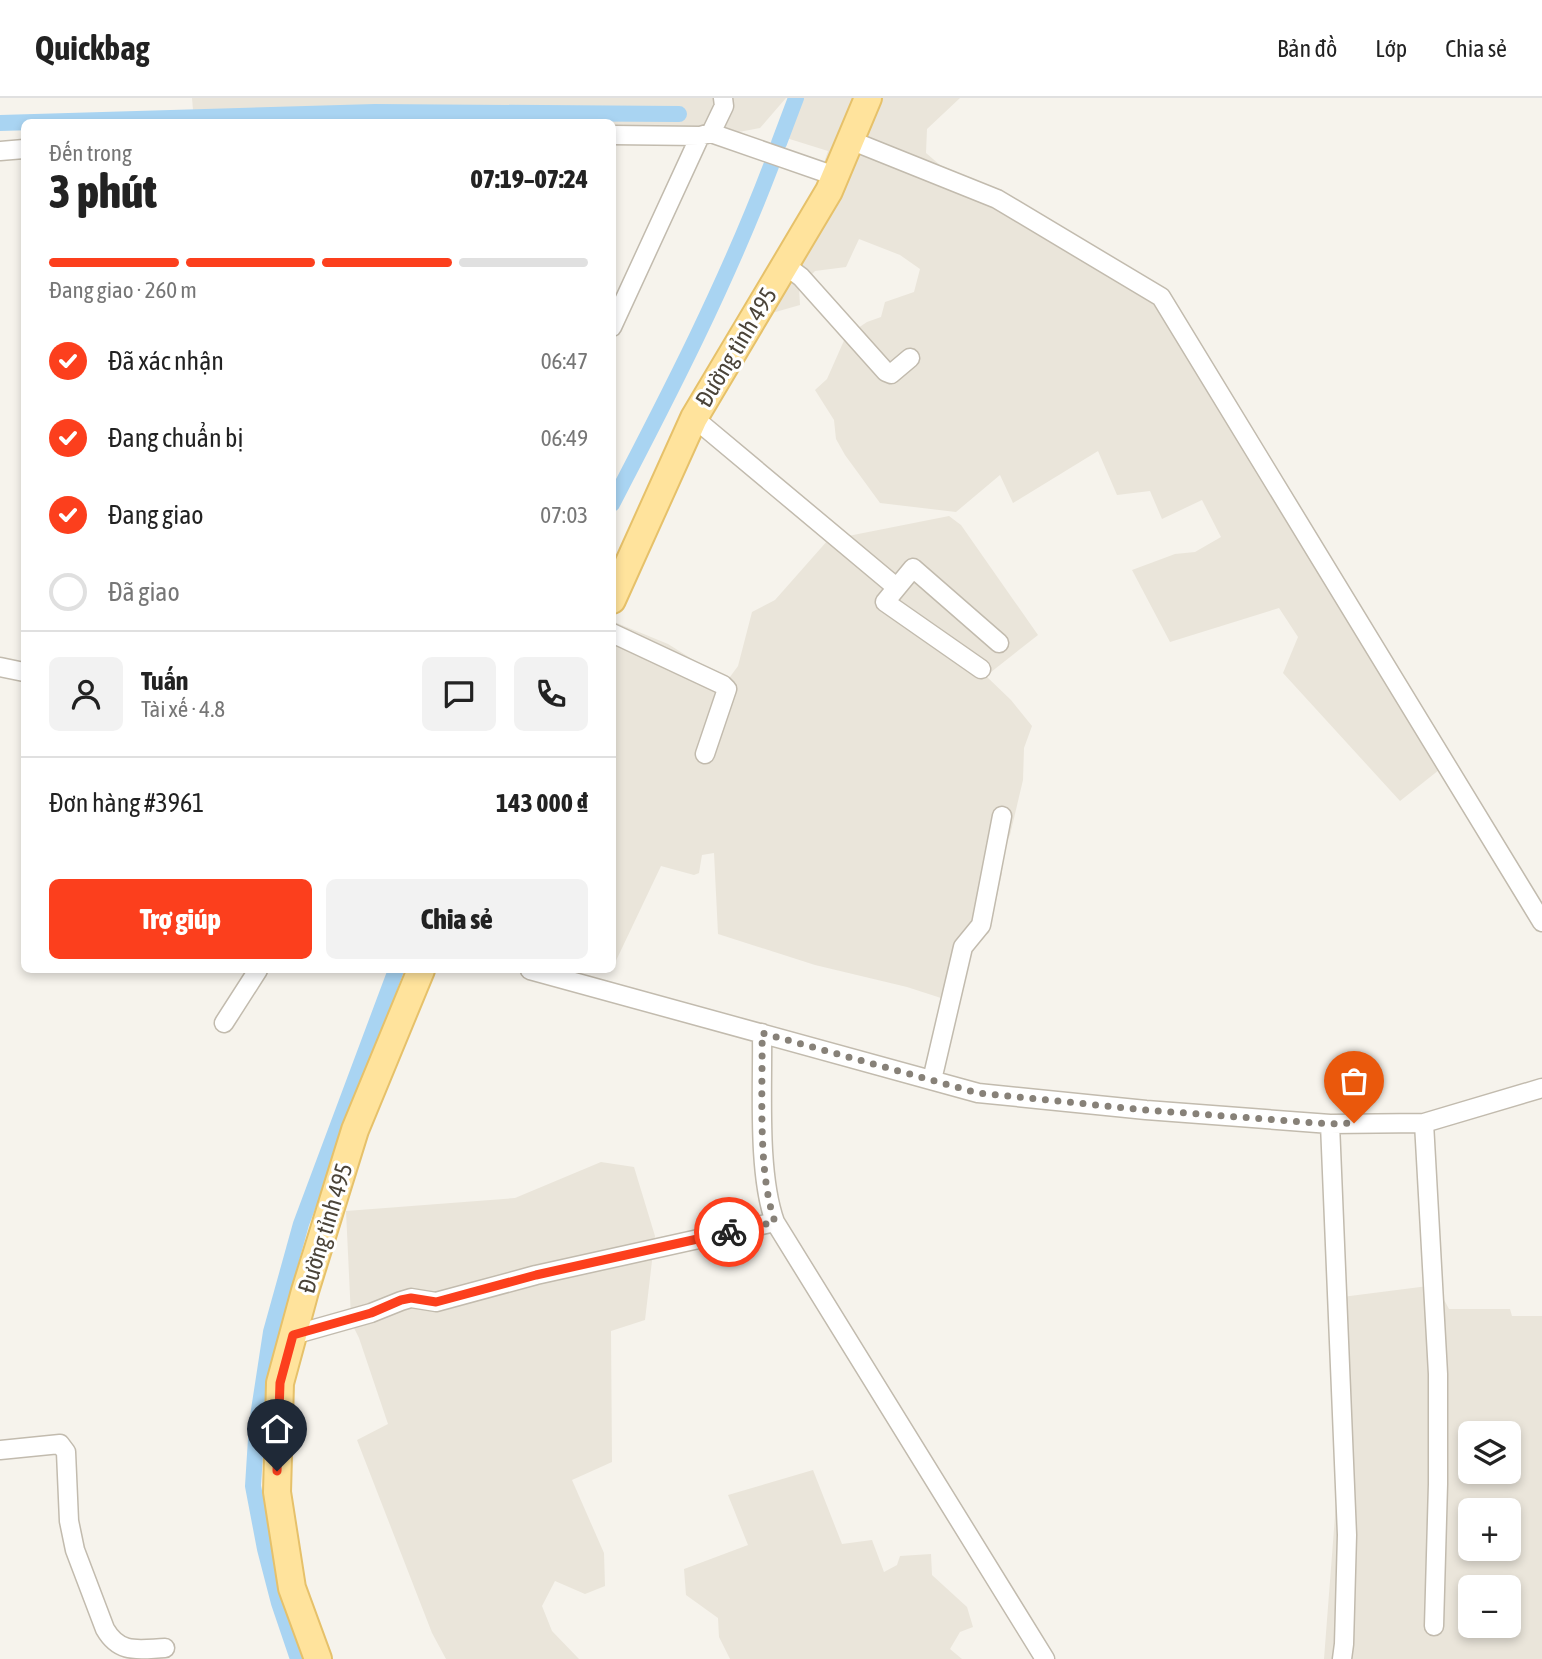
<!DOCTYPE html>
<html lang="vi">
<head>
<meta charset="utf-8">
<style>
  body { margin:0; font-family:"Asap Condensed",sans-serif; background:#f2f2f2; color:#222; height:100vh; display:flex; flex-direction:column; font-size:26px; white-space:nowrap }
  * { box-sizing:border-box; margin:0 }
  p { font-size:23px; color:#767676 }
  .icon { flex:none; width:38px; height:38px; fill:none; stroke:currentColor; stroke-width:2; stroke-linecap:round; stroke-linejoin:round }
  .map { position:relative; flex:1; overflow:hidden }
  .side { position:absolute; left:21px; top:21px; width:595px; height:854px; display:flex; flex-direction:column; background:#fff; border-radius:10px; box-shadow:0 4px 10px #0003 }
  .side>* { flex:none }
  .buttons { position:absolute; left:1458px; top:1323px; display:grid; gap:14px }
  .buttons a { display:grid; place-items:center; width:63px; height:63px; border-radius:10px; background:#fff; box-shadow:0 4px 10px #0003; font-size:35px }
  .pin { position:absolute; display:grid; place-items:center; width:60px; height:60px; color:#fff; margin:-72px -30px; border-radius:50% 50% 50% 0; rotate:-45deg; box-shadow:0 0 7px #0007 }
  .pin .icon { rotate:45deg }
  .courier { position:absolute; display:grid; place-items:center; width:70px; height:70px; margin:-35px; border:5px solid #fc3f1d; border-radius:50%; background:#fff; color:#222; box-shadow:0 2px 9px #0007 }
  .overview em { font-style:normal; font-weight:800 }
  .overview div { display:flex; flex-direction:column-reverse }
  .overview { display:flex; align-items:center; justify-content:space-between; height:119px; padding:0 28px }
  h1 { font-size:46px; font-weight:800; line-height:52px }
  .bar { display:grid; grid-template-columns:repeat(4,1fr); gap:10px 7px; align-content:center; height:84px; padding:0 28px }
  .bar i { height:9px; border-radius:5px; background:#e0e0e0 }
  .bar .current { background:#fc3f1d }
  .bar p { grid-column:span 4 }
  .line { display:flex; align-items:center; gap:18px; padding:0 28px; border-top:2px solid #e0e0e0 }
  .line div { flex:1 }
  .round { display:grid; place-items:center; flex:none; width:74px; height:74px; border-radius:10px; background:#f2f2f2 }
  ol { padding:0 28px; list-style:none }
  li { display:flex; align-items:center; gap:21px; height:77px }
  li p { margin-inline-start:auto }
  li .icon { padding:7px; border-radius:50%; background:#fc3f1d; color:#fff; stroke-width:4 }
  li:last-child { color:#767676 }
  li i { width:38px; height:38px; border:4px solid #e0e0e0; border-radius:50% }
  .cta { display:flex; gap:14px; margin-top:auto; padding:14px 28px }
  .cta a { flex:1; height:80px; border-radius:10px; background:#fc3f1d; color:#fff; font-size:28px; font-weight:800; line-height:80px; text-align:center }
  .cta a+a { background:#f2f2f2; color:#222 }
  header { display:flex; align-items:center; gap:42px; box-sizing:border-box; height:98px; padding:0 35px; background:#fff; border-bottom:2px solid #e0e0e0 }
  header strong { font-size:33px }
  nav { display:flex; gap:38px; margin-inline-start:auto; font-size:24px }
  .map>svg:first-child { display:block }
  .residential { fill:#eae5da; fill-rule:evenodd }
  .lines { fill:none; stroke-linecap:round; stroke-linejoin:round }
  .canal { stroke:#a9d4f2; stroke-width:16 }
  .minor-casing { stroke:#c2bbae; stroke-width:21 }
  .primary-casing { stroke:#e6c16a; stroke-width:30 }
  .minor { stroke:#fff; stroke-width:18 }
  .primary { stroke:#ffe39c; stroke-width:26 }
  .done { stroke:#878178; stroke-width:7; stroke-dasharray:0 12.6 }
  .route { stroke:#fc3f1d; stroke-width:9 }
  .labels { text-anchor:middle; dominant-baseline:central; stroke-width:6; stroke-linejoin:round; paint-order:stroke }
  .street-label { font-size:24px; fill:#4b4439; stroke:#fff }
</style>
</head>
<body>
<header>
<strong>Quickbag</strong>
<nav><a>Bản đồ</a><a>Lớp</a><a>Chia sẻ</a></nav>
</header>
<div class="map">
<svg width="1542" height="1561" viewBox="0 0 1542 1561">
  <rect width="100%" height="100%" fill="#f6f3ec"/>
  <path class="residential" d="M 192,0 L 786,0 L 760,30 L 691,43 L 613,40 L 612,24 L 194,24 Z
    M 797,0 L 960,0 L 927,31 L 926,55 L 947,73 L 1161,199 L 1444,668 L 1400,703 L 1283,575 L 1298,539 L 1279,510 L 1170,544 L 1132,472 L 1175,456 L 1195,454 L 1221,439 L 1202,402 L 1162,421 L 1150,393 L 1117,397 L 1098,353 L 1013,405 L 1000,377 L 956,414 L 880,405 L 845,357 L 836,341 L 834,322 L 815,292 L 827,281 L 846,238 L 867,224 L 881,219 L 885,204 L 914,194 L 920,171 L 900,157 L 859,141 L 846,169 L 815,173 L 799,190 L 800,207 L 772,215 L 828,53 L 780,38 Z
    M 949,418 L 961,427 L 1038,537 L 986,578 L 1011,602 L 1032,628 L 1024,650 L 1023,682 L 1010,737 L 1000,756 L 1002,775 L 989,835 L 971,844 L 953,890 L 941,900 L 907,889 L 815,867 L 718,836 L 714,755 L 702,757 L 699,775 L 694,777 L 661,768 L 613,869 L 612,523 L 668,546 L 727,583 L 738,568 L 752,514 L 775,502 L 828,442 Z
    M 389,967 L 308,1223 L 351,1219 L 346,1113 L 515,1100 L 601,1064 L 634,1069 L 655,1138 L 645,1222 L 611,1233 L 612,1364 L 572,1382 L 604,1455 L 605,1488 L 585,1496 L 555,1483 L 542,1508 L 552,1533 L 579,1561 L 446,1561 L 432,1535 L 357,1342 L 388,1326 L 359,1240 L 351,1224 L 304,1233 Z
    M 1436,1187 L 1449,1211 L 1510,1211 L 1512,1218 L 1542,1218 L 1542,1561 L 1324,1561 L 1343,1314 L 1342,1199 ZM 1470,1335 L 1508,1335 L 1508,1374 L 1470,1374 ZM 1470,1412 L 1508,1412 L 1508,1451 L 1470,1451 ZM 1470,1489 L 1508,1489 L 1508,1528 L 1470,1528 Z
    M 813,1372 L 842,1446 L 872,1442 L 884,1474 L 897,1467 L 900,1458 L 931,1456 L 932,1477 L 967,1509 L 973,1529 L 960,1534 L 950,1551 L 962,1561 L 730,1561 L 719,1539 L 718,1520 L 686,1497 L 684,1471 L 748,1447 L 728,1397 Z"/>
  <g class="lines">
    <path class="canal" d="M 0,25 L 375,14 L 679,16
      M 779,45 L 796,0
      M 612,406 C 670,295 726,186 771,68
      M 298,1561 L 279,1505 L 265,1451 L 253,1388 L 257,1325 L 271,1234 L 301,1126 L 396,872"/>
    <defs>
      <path id="minor" d="M 723,0 L 724,8 L 711,35 L 835,78
        M 612,37 L 700,38 L 710,35
        M 850,42 L 997,101 L 1161,199 L 1542,824
        M 0,53 L 24,51
        M 785,167 L 801,179 L 886,274 L 891,276 L 910,260
        M 612,229 L 700,38
        M 694,320 L 896,489
        M 612,535 L 723,587 L 727,591 L 705,656
        M 0,569 L 24,574
        M 981,571 L 885,504 L 913,470 L 999,545
        M 530,872 L 978,995 L 1146,1012 L 1330,1026 L 1424,1025 L 1542,990
        M 224,925 L 258,872
        M 762,935 C 763,989 757,1074 775,1124 L 1045,1561
        M 932,982 L 963,849 L 981,827 L 1002,718
        M 1424,1025 L 1438,1276 L 1438,1386 L 1434,1528
        M 1330,1026 L 1347,1437 L 1344,1546 L 1342,1561
        M 293,1237 L 371,1215 L 401,1203 L 411,1200 L 436,1204 L 536,1177 L 775,1124
        M 0,1352 L 60,1346 L 66,1354 L 69,1423 L 75,1452 L 105,1531 C 120,1557 139,1551 165,1550"/>
      <path id="primary" d="M 612,502 L 694,320 L 829,93 L 868,0
        M 318,1561 L 292,1490 L 277,1394 L 280,1285 L 305,1193 L 355,1032 L 421,872"/>
    </defs>
    <use href="#minor" class="minor-casing"/>
    <use href="#primary" class="primary-casing"/>
    <use href="#minor" class="minor"/>
    <use href="#primary" class="primary"/>
  </g>
  <g class="lines">
    <path class="done" d="M 729,1134 L 775,1124 C 757,1074 763,989 762,935 L 978,995 L 1146,1012 L 1330,1026 L 1354,1025"/>
    <path class="route" d="M 277,1373 L 280,1285 L 293,1237 L 371,1215 L 401,1202 L 411,1200 L 436,1204 L 536,1177 L 729,1134"/>
  </g>
  <g class="labels">
    <g class="street-label">
      <text transform="translate(736 249) rotate(-59)">Đường tỉnh 495</text>
      <text transform="translate(325 1130) rotate(-73)">Đường tỉnh 495</text>
    </g>
  </g>
</svg>
<div class="buttons">
<a><svg class="icon" aria-label="layers" viewBox="0 0 24 24"><path d="M12 4l9 5-9 5-9-5zM3 14l9 5 9-5"/></svg></a>
<a>+</a>
<a>−</a>
</div>
<div class="pin" style="left:1354px;top:1025px;background:#ea580c"><svg class="icon" aria-label="bag" viewBox="0 0 24 24"><path d="M5 8h14l-1 12H6zM9 8a3 3 0 0 1 6 0"/></svg></div>
<div class="pin" style="left:277px;top:1373px;background:#1f2937"><svg class="icon" aria-label="home" viewBox="0 0 24 24"><path d="M3 11l9-7 9 7M6 9v11h12V9"/></svg></div>
<div class="courier" style="left:729px;top:1134px"><svg class="icon" aria-label="bike" viewBox="0 0 24 24"><circle cx="6" cy="16" r="4"/><circle cx="18" cy="16" r="4"/><path d="M6 16l4-8h5l3 8M10 8l3 8H6M13 5h3"/></svg></div>
<section class="side">
<div class="overview"><div><h1>3 phút</h1><p>Đến trong</p></div><em>07:19–07:24</em></div>
<div class="bar"><i class="current"></i><i class="current"></i><i class="current"></i><i></i><p>Đang giao · 260 m</p></div>
<ol>
<li><svg class="icon" aria-label="check" viewBox="0 0 24 24"><path d="M5 12l5 5 9-10"/></svg>Đã xác nhận<p>06:47</p></li>
<li><svg class="icon" aria-label="check" viewBox="0 0 24 24"><path d="M5 12l5 5 9-10"/></svg>Đang chuẩn bị<p>06:49</p></li>
<li><svg class="icon" aria-label="check" viewBox="0 0 24 24"><path d="M5 12l5 5 9-10"/></svg>Đang giao<p>07:03</p></li>
<li><i></i>Đã giao</li>
</ol>
<div class="line" style="height:126px"><a class="round"><svg class="icon" aria-label="person" viewBox="0 0 24 24"><circle cx="12" cy="8" r="4"/><path d="M4 21q1-7 8-7t8 7"/></svg></a><div><b>Tuấn</b><p>Tài xế · 4.8</p></div><a class="round"><svg class="icon" aria-label="chat" viewBox="0 0 24 24"><path d="M4 5h16v11H9l-5 4z"/></svg></a><a class="round"><svg class="icon" aria-label="phone" viewBox="0 0 24 24"><path d="M5 4h4l2 5-3 2q2 4 5 5l2-3 5 2v4C11 20 4 13 5 4z"/></svg></a></div>
<div class="line" style="height:91px"><div>Đơn hàng #3961</div><b>143 000 ₫</b></div>
<div class="cta"><a>Trợ giúp</a><a>Chia sẻ</a></div>
</section>
</div>
</body>
</html>
